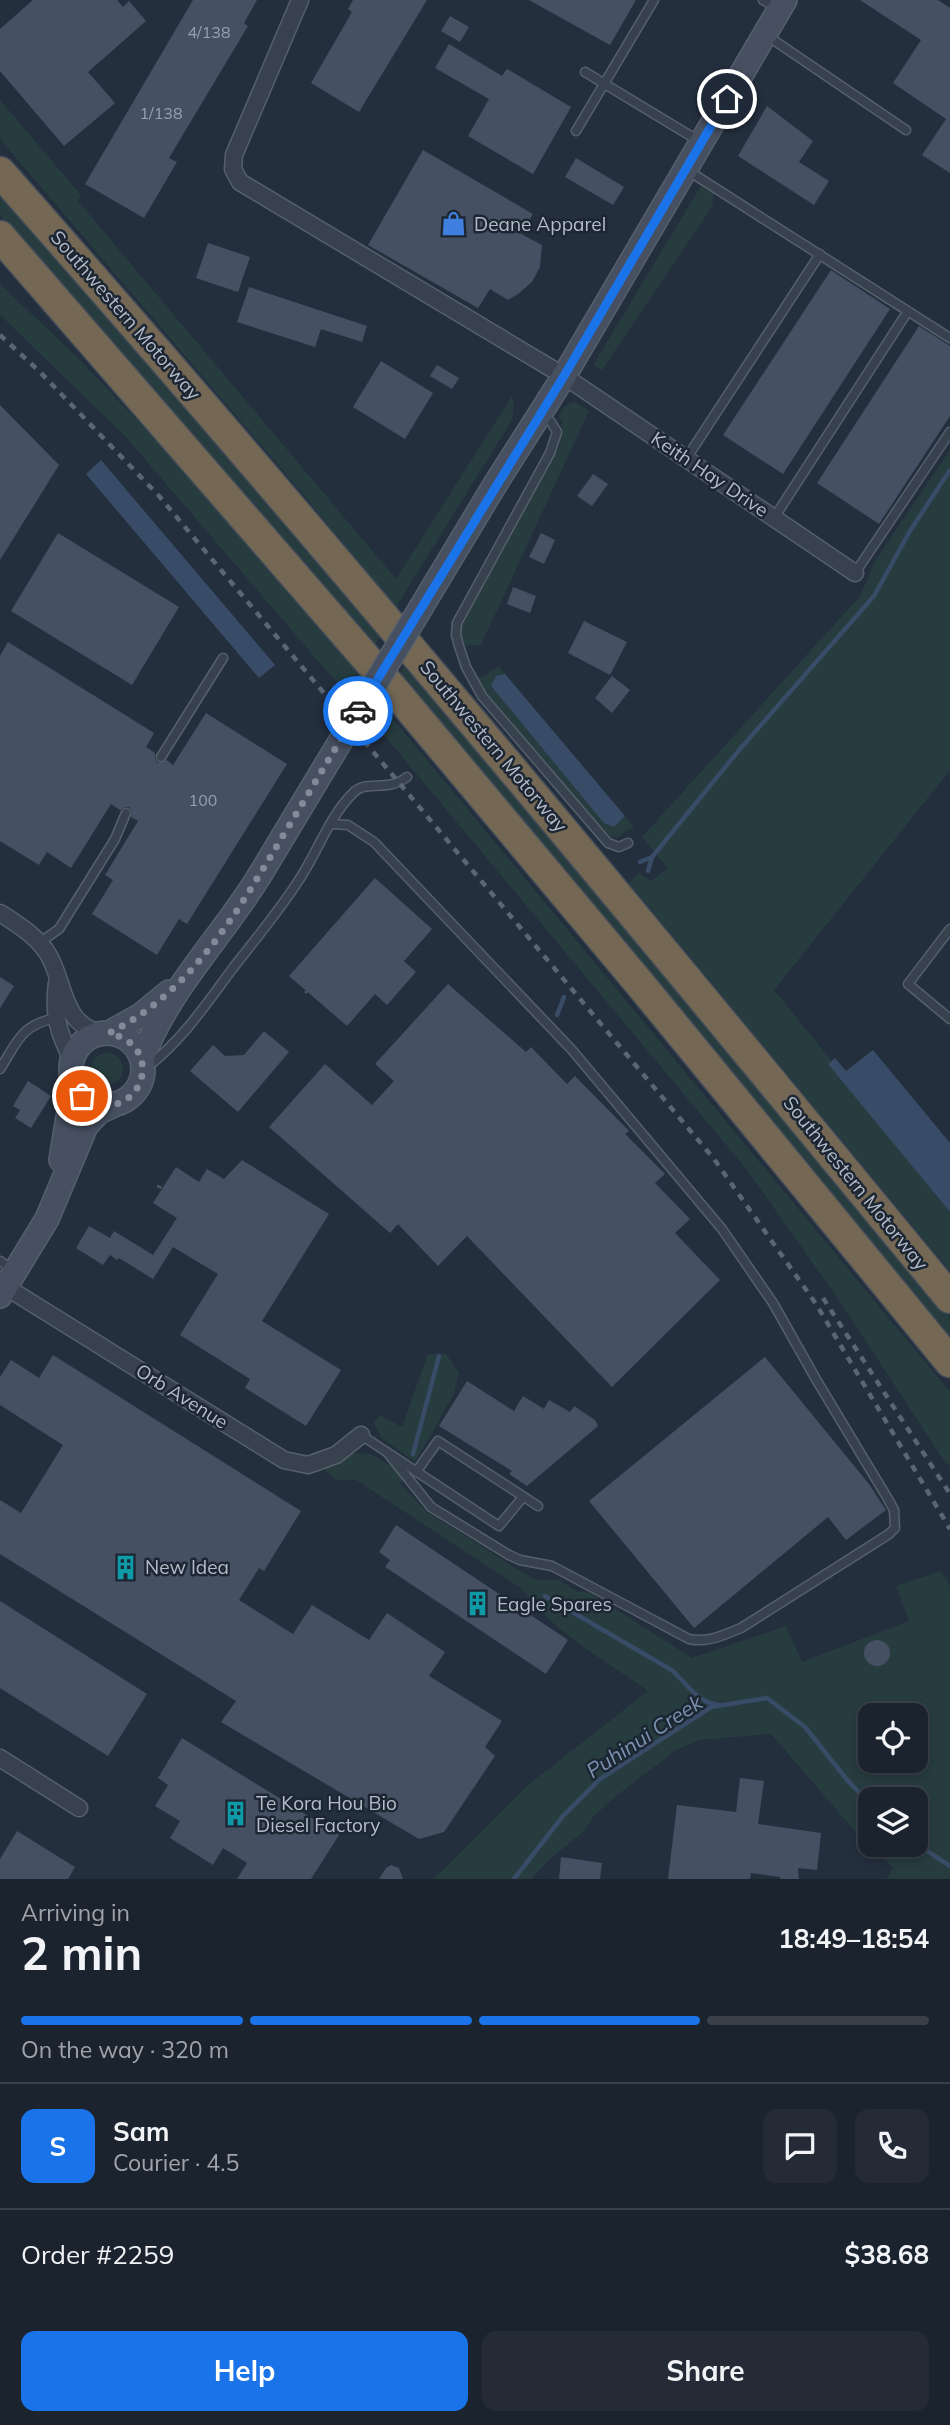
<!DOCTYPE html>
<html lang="en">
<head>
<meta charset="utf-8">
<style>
  body { margin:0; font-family:Mulish,sans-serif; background:#242b36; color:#f1f3f6; height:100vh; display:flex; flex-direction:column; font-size:26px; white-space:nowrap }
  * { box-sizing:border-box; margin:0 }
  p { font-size:23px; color:#a0a4aa }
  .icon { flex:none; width:38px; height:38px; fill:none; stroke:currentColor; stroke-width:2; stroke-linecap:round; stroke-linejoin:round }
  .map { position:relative; height:1879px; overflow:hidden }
  .panel { display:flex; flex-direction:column; background:#1b232e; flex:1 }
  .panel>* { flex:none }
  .buttons { position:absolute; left:858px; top:1703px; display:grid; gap:14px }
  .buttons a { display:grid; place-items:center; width:70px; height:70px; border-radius:14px; background:#1b232e; box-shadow:0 4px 10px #0003,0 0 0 2px #39404a; font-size:35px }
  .pin { position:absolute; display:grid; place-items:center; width:60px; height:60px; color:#fff; margin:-30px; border:4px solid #fff; border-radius:50%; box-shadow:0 2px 7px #0007 }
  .courier { position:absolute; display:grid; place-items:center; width:70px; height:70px; margin:-35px; border:5px solid #1a73e8; border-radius:50%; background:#fff; color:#222; box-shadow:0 2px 9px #0007 }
  .headline em { font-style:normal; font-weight:700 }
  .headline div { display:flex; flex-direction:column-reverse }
  .headline { display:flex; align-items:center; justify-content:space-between; height:119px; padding:0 21px }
  h1 { font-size:46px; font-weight:700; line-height:52px }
  .bar { display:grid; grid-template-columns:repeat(4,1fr); gap:10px 7px; align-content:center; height:84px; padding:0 21px }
  .bar i { height:9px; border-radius:5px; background:#39404a }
  .bar .active { background:#1a73e8 }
  .bar p { grid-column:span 4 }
  .line { display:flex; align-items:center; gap:18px; padding:0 21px; border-top:2px solid #39404a }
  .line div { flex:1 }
  .round { display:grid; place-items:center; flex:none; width:74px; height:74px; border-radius:14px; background:#242b36 }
  .cta { display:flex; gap:14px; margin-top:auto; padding:14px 21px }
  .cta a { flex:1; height:80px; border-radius:14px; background:#1a73e8; color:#fff; font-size:28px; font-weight:700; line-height:80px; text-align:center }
  .cta a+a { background:#242b36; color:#f1f3f6 }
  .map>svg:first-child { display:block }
  .green { fill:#263c3f; fill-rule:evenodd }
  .water { fill:#394c67 }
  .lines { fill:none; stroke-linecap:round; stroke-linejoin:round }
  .stream { stroke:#394c67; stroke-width:4.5 }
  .building { fill:#455162 }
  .lane-casing { stroke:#565f6c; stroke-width:11 }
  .street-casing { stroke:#565f6c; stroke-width:19 }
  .secondary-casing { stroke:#565f6c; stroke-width:26 }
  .highway-casing { stroke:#434c59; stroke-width:33 }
  .path { stroke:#44595c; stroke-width:2.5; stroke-dasharray:5 5; stroke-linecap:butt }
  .lane { stroke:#38414e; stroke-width:8 }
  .street { stroke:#38414e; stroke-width:16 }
  .secondary { stroke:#465061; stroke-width:23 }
  .highway { stroke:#746855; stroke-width:30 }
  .rail { stroke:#5a6575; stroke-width:4.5; stroke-dasharray:7 7; stroke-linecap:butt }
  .secondary-bridge-casing { stroke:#565f6c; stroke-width:26; stroke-linecap:butt }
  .secondary-bridge { stroke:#465061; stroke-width:23 }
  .done { stroke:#828b98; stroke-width:7; stroke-dasharray:0 12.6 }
  .route { stroke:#1a73e8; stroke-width:9 }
  .labels { text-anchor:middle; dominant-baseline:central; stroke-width:5; stroke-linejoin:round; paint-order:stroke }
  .number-label { font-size:16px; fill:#98a1af }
  .poi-label { font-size:19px; fill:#b4bcc9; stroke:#1d2633; text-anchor:start }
  .street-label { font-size:19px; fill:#b4bcc9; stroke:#1d2633 }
  .water-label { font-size:21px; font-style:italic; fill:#7c92b1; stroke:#1d2633 }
</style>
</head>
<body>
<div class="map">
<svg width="950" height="1879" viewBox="0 0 950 1879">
  <rect width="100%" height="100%" fill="#242f3e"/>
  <path class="green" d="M 0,100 L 81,195 L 78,201 L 396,579 L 512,396 L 514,404 L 512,420 L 396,607 L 302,493 L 0,139 Z
    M 701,186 L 714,194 L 712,207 L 602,370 L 593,365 Z
    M 0,189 L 382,633 L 374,647 L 0,215 Z
    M 0,284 L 77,357 L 226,514 L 358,671 L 344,691 L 125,436 L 0,315 Z
    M 575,402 L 589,411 L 481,645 L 464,646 L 460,630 L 468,612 L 559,447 L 562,420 L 559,417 C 562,408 566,403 575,402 Z
    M 950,450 L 950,770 L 774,990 L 832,1061 L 829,1064 L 950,1212 L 950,1271 L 629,883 L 639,873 L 651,881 L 668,868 L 642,837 L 860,596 L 875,561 Z
    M 407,661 L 950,1318 L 950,1343 L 398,676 Z
    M 499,666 L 505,674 L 496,676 L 614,827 L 625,816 L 634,827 L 616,838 L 607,836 L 482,690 L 478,679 Z
    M 384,708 L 950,1392 L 950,1466 L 943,1459 L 838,1299 L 748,1171 L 374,723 Z
    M91 1069a16 16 0 1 1 32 0a16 16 0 1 1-32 0Z
    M 428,1354 L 446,1354 L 459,1372 L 454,1394 L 415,1462 L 382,1438 L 374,1423 L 380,1415 L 402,1427 Z
    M 347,1453 L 371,1454 L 406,1475 L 400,1484 L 427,1512 L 535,1580 L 559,1580 L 578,1592 L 589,1592 L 692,1658 L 786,1626 L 802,1662 L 909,1621 L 896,1586 L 941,1571 L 950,1586 L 950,1879 L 886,1879 L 893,1868 L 861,1838 L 771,1734 L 699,1740 L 678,1749 L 615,1797 L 594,1816 L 583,1832 L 551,1858 L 531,1879 L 434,1879 L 528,1785 L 648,1691 C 605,1660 554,1633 522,1589 L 356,1480 L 336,1480 L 324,1470 ZM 870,1715 L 915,1715 L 915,1760 L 870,1760 ZM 870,1799 L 915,1799 L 915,1844 L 870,1844 Z"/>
  <path class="water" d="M 101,460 L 275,665 L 259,678 L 86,474 Z
    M 505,674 L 625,816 L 614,827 L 604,823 L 491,686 L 496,676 Z
    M 873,1050 L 950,1143 L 950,1212 L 828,1064 L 835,1058 L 846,1071 Z"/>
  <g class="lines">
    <path class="stream" d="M 652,857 L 740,749 L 874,596 L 910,531 L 950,470
      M 640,862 L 652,857 L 648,871
      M 557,1015 L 564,997
      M 413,1454 L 439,1356
      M 545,1596 L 673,1671 L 694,1693 L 707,1702 L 718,1705
      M 915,1843 L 950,1866
      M 514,1879 L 563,1816 L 600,1779 L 711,1707 L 767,1698 L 805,1727 L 848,1781 L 870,1804"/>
  </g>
  <path class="building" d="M 33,0 L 117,0 L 123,7 L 129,1 L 146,21 L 88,72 L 115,103 L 64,146 L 0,71 L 0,29 Z
    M 193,0 L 257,0 L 244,23 L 248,26 L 169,158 L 177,162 L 144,218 L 85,184 Z
    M 353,0 L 427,0 L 359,112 L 311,83 L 352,12 L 348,9 Z
    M 529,0 L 636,0 L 610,45 Z
    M 860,0 L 938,0 L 950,8 L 950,173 L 922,155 L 946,119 L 893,83 L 921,40 Z
    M 450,16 L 469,27 L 460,42 L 441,31 Z
    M 449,44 L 502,76 L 507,69 L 571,107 L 533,174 L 468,136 L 489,99 L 435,68 Z
    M 767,106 L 813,141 L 799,162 L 829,181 L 814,205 L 738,156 Z
    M 423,150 L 533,214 L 521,234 L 542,245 L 540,267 L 532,282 L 518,294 L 508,300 L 490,289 L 478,308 L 368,245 Z
    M 576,158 L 624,187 L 613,205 L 565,177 Z
    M 208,243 L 250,257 L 238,292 L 196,278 Z
    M 831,270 L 890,309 L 783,474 L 723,435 Z
    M 249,287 L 367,326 L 362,342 L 321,329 L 315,347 L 237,322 Z
    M 919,326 L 950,346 L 950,416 L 879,524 L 817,483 Z
    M 381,361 L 433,393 L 405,439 L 353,407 Z
    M 437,365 L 459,378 L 452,389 L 430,376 Z
    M 0,405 L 59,465 L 0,560 Z
    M 593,474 L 608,484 L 592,506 L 577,496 Z
    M 58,533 L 179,607 L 132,685 L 11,611 Z
    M 541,533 L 555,540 L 544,564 L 529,557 Z
    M 513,587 L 536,596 L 530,613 L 507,604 Z
    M 584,621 L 627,642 L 610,675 L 568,653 Z
    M 8,642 L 154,733 L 146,747 L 155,753 L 155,759 L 158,763 L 167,760 L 173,765 L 206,713 L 287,764 L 187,924 L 179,919 L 157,955 L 92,914 L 113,880 L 105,875 L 138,821 L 131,817 L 132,812 L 129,807 L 125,807 L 120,810 L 111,804 L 71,868 L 47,852 L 39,865 L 0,841 L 0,656 Z
    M 612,676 L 630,690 L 612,713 L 595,698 Z
    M 375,878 L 432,929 L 404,961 L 416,972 L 387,1005 L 375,994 L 347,1026 L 289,976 Z
    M 0,977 L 14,986 L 0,1008 Z
    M 448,984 L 526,1052 L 531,1047 L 567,1084 L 575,1076 L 629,1131 L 625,1134 L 665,1174 L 655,1183 L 690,1219 L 675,1233 L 720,1280 L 612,1387 L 467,1236 L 438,1266 L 398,1224 L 390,1233 L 269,1127 L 325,1064 L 372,1105 L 394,1081 L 375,1064 Z
    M 264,1031 L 289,1052 L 238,1112 L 190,1071 L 213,1045 L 225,1056 L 244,1055 Z
    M 28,1081 L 51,1096 L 31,1128 L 15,1118 L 20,1110 L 13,1106 Z
    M 242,1160 L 329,1214 L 262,1321 L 341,1370 L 306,1426 L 245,1388 L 250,1379 L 180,1335 L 218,1274 L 173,1247 L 153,1279 L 119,1258 L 117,1260 L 110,1255 L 103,1265 L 76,1248 L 89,1226 L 110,1238 L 114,1231 L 153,1255 L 177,1218 L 153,1203 L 176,1167 L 199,1182 L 207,1169 L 224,1179 Z
    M 53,1355 L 301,1511 L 264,1571 L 259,1568 L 239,1600 L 293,1634 L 312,1605 L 369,1640 L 387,1613 L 445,1652 L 429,1676 L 502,1721 L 485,1747 L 495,1756 L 444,1832 L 419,1839 L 221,1722 L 236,1701 L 0,1554 L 0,1500 L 21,1513 L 63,1445 L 0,1405 L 0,1377 L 11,1360 L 39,1378 Z
    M 765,1357 L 869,1484 L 886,1510 L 846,1540 L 828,1517 L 694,1628 L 589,1501 Z
    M 467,1381 L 514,1411 L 523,1396 L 544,1409 L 549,1400 L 570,1412 L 574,1406 L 595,1420 L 598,1426 L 527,1486 L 509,1474 L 512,1471 L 439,1426 Z
    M 396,1525 L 568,1640 L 546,1674 L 385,1567 L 390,1560 L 379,1552 Z
    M 0,1601 L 147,1694 L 108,1756 L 0,1688 Z
    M864 1653a13 13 0 1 1 26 0a13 13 0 1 1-26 0Z
    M 182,1738 L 339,1835 L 311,1879 L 237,1879 L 247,1863 L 223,1848 L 213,1865 L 170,1838 L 180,1821 L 155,1806 L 168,1785 L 158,1778 Z
    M 740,1778 L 764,1781 L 758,1824 L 821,1833 L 817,1870 L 798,1868 L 799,1879 L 780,1879 L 780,1877 L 751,1873 L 750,1879 L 668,1879 L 677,1805 L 736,1812 Z
    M 17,1831 L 75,1867 L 68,1879 L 0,1879 L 0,1859 Z
    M 561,1857 L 602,1863 L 600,1879 L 559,1879 Z
    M 391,1865 L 399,1868 L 403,1879 L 379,1879 L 386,1868 Z"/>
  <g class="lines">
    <defs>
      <path id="lane" d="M 763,0 L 777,8
        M 766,35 L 906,130
        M 585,72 L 699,141
        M 576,131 L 654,0
        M 687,170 L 950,338
        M 542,416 L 551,422 L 557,432 L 550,453 L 457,623 L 456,635 L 459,646 L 466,667 L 482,696 L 608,843 L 619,847 L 628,843
        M 686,459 L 820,254
        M 774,518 L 908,311
        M 855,573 L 950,432
        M 161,757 L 223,658
        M 331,824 L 348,825 L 374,842 L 572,1050 L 722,1229 L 773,1303 L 817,1381 L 888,1499 L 894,1510 L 895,1528 L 889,1534 L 741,1628 C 724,1635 708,1643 689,1639 L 552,1566 L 520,1560 L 509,1555 L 431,1507 L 387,1452
        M 950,929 L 908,984 L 950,1019
        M 39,943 L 59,929 L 115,839 L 126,813
        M 146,1068 C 181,1042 207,1003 233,968 C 255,940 278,912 297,883 C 317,854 328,818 353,793 C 366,779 386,793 407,777
        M 0,1069 C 18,1041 20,1026 55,1018
        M 0,1261 L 13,1270
        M 361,1435 L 499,1526 L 523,1497
        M 416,1472 L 438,1441 L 538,1506"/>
      <path id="street" d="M 300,0 L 234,155 L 233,169 L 240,182 L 564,376 L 855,573
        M 0,913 C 17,924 35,935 46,951 C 65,977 60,1026 102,1033
        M 57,983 C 53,1013 58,1033 72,1059
        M 6,1287 L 284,1460 L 308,1465 L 336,1455 L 361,1435
        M 0,1758 L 79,1808"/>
      <path id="secondary" d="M 496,483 L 564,376 L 785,0
        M71 1069a36 36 0 1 1 72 0a36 36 0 1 1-72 0Z
        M 109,1033 L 141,1015 L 169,992
        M 142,1059 C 167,991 220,939 258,878
        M 61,1160 L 71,1099 L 71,1077
        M 0,1296 L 47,1219 L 86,1126 L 99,1112 L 114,1105"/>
      <path id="highway" d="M 0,172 C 325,540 638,919 950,1298
        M 0,236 L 399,696 L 640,984 L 950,1362"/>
    </defs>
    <use href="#lane" class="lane-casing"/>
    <use href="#street" class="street-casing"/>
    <use href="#secondary" class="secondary-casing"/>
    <use href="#highway" class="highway-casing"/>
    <path class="path" d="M 305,993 L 307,991
      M 157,1186 L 162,1188"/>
    <use href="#lane" class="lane"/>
    <use href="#street" class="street"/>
    <use href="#secondary" class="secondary"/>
    <use href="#highway" class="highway"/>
    <path class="rail" d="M 0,335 L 40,372 L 159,496 L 714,1159 L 816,1304 L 950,1529
      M 823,1298 L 950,1494"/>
    <defs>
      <path id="secondary-bridge" d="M 258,878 L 496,483"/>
    </defs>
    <use href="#secondary-bridge" class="secondary-bridge-casing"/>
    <use href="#secondary-bridge" class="secondary-bridge"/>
  </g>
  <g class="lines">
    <path class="done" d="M 82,1096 C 135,1132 173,1048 109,1033 C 187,995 232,921 275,849 C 303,803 330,757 358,711"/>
    <path class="route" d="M 358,711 L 564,376 L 727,99"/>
  </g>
  <defs>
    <symbol id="shop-bare" viewBox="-9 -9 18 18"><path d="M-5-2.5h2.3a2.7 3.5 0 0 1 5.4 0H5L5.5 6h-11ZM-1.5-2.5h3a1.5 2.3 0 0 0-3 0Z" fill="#3f7fe0" stroke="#1d2633" stroke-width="2.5" paint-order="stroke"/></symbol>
    <symbol id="building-bare" viewBox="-9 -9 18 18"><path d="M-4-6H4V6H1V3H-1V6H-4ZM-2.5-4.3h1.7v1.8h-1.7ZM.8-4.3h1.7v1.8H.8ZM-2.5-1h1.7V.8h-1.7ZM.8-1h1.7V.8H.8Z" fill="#0f9aa8" stroke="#1d2633" stroke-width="2.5" paint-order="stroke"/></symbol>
  </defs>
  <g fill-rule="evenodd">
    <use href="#shop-bare" x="436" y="206" width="35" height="35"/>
    <use href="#building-bare" x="108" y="1550" width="35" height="35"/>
    <use href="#building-bare" x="460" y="1586" width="35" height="35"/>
    <use href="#building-bare" x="218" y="1796" width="35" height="35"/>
  </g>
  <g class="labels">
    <g class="number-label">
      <text x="209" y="32">4/138</text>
      <text x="161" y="113">1/138</text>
      <text x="203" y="800">100</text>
    </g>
    <g class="poi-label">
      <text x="474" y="224">Deane Apparel</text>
      <text x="145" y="1567">New Idea</text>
      <text x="497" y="1604">Eagle Spares</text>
      <text x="256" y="1803">Te Kora Hou Bio<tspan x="256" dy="22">Diesel Factory</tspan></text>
    </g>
    <g class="street-label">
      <text transform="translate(126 315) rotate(49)">Southwestern Motorway</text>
      <text transform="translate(710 474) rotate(34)">Keith Hay Drive</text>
      <text transform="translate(494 746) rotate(50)">Southwestern Motorway</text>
      <text transform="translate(856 1183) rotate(51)">Southwestern Motorway</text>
      <text transform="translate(182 1396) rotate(32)">Orb Avenue</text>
    </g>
    <g class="water-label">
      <text transform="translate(644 1736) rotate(-33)">Puhinui Creek</text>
    </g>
  </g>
</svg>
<div class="buttons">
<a><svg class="icon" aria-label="locate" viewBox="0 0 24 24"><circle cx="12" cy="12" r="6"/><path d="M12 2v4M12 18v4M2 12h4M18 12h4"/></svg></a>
<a><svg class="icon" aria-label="layers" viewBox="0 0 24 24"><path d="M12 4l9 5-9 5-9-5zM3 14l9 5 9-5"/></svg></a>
</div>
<div class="pin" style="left:82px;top:1096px;background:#ea580c"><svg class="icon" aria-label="bag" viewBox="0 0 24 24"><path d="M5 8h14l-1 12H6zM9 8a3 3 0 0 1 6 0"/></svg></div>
<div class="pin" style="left:727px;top:99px;background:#1f2937"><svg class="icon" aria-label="home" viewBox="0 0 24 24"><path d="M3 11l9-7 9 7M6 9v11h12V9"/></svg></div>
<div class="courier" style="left:358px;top:711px"><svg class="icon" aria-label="car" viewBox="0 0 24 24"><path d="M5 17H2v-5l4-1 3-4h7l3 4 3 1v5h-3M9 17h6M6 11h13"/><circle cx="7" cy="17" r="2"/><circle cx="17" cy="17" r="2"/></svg></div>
</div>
<section class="panel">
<div class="headline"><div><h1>2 min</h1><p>Arriving in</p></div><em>18:49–18:54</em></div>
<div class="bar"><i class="active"></i><i class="active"></i><i class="active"></i><i></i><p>On the way · 320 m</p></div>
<div class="line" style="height:126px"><b class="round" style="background:#1a73e8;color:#fff">S</b><div><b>Sam</b><p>Courier · 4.5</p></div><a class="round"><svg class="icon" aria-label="chat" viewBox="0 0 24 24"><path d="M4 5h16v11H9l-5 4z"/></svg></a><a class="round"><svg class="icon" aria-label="phone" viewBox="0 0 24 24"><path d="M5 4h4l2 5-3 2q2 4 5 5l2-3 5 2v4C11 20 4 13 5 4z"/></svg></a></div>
<div class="line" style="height:91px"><div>Order #2259</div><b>$38.68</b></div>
<div class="cta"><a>Help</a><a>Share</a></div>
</section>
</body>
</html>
